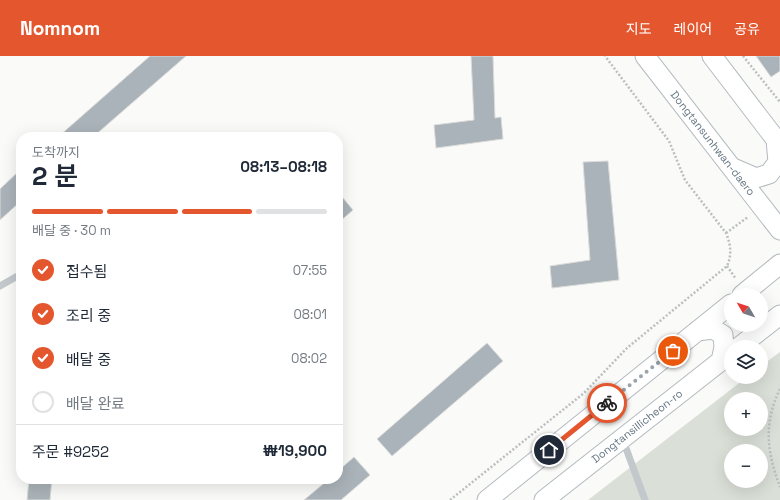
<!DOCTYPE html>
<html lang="ko">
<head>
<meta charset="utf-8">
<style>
  body { margin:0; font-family:"Space Grotesk","Noto Sans KR",sans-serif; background:#f6f6f7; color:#1f2937; height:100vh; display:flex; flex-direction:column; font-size:15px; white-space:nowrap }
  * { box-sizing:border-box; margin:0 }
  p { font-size:13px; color:#747a83 }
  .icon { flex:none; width:22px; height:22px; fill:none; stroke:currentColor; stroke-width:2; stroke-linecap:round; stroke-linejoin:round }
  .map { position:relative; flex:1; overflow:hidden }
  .drawer { position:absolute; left:16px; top:76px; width:327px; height:352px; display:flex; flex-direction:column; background:#fff; border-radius:16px; box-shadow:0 4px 16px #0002 }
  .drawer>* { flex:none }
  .needle { width:26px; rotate:309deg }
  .controls { position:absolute; left:724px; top:232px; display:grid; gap:8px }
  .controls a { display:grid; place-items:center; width:44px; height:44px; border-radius:50%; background:#fff; box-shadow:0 4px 16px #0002; font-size:20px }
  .pin { position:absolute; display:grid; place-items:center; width:34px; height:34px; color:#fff; margin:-17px; border:2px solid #fff; border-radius:50%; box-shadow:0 1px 4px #0007 }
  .courier { position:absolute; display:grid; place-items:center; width:40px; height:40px; margin:-20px; border:3px solid #e4572e; border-radius:50%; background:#fff; color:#222; box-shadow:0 1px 5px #0007 }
  .headline em { font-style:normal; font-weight:600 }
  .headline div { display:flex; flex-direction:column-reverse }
  .headline { display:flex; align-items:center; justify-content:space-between; height:68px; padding:0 16px }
  h1 { font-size:26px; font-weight:600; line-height:30px }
  .bar { display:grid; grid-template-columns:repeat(4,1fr); gap:6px 4px; align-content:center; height:48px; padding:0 16px }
  .bar i { height:5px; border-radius:3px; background:#e0e1e3 }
  .bar .on { background:#e4572e }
  .bar p { grid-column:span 4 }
  .line { display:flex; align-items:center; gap:10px; padding:0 16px; border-top:1px solid #e0e1e3 }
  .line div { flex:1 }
  ol { padding:0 16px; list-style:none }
  li { display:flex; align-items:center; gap:12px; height:44px }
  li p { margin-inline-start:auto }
  li .icon { padding:4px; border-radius:50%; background:#e4572e; color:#fff; stroke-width:4 }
  li:last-child { color:#747a83 }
  li i { width:22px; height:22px; border:2px solid #e0e1e3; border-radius:50% }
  header { display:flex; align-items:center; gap:24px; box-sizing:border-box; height:56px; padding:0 20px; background:#e4572e; color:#fff }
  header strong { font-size:19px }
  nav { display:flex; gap:22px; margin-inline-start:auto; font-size:14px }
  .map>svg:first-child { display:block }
  .green { fill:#dadfd7; fill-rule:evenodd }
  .building { fill:#aab3b9; stroke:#dcdcda }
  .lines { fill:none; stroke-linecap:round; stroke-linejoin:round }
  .secondary-casing { stroke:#b3babf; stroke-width:21 }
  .path { stroke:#bbbfc2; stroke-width:2.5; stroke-dasharray:2 2; stroke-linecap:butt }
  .service { stroke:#c3c8cc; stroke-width:7 }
  .secondary { stroke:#fff; stroke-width:19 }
  .done { stroke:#99a4ac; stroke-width:4; stroke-dasharray:0 7.2 }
  .route { stroke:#e4572e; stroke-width:5 }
  .labels { text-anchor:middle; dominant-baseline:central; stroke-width:4; stroke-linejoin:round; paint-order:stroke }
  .street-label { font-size:11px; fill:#657683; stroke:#fff }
</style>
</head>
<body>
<header>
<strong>Nomnom</strong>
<nav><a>지도</a><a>레이어</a><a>공유</a></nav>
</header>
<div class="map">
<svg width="780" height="444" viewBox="0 0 780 444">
  <rect width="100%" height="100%" fill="#fafaf8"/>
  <path class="green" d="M 780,296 L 780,444 L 588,444 L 747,321 L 761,321 L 761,310 ZM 731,343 L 761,343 L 761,373 L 731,373 ZM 731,395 L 761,395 L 761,425 L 731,425 Z"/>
  <path class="building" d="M 150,0 L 186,0 L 93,81 L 58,81 Z
    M 471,0 L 493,0 L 495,62 L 501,61 L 503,83 L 436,92 L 434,69 L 474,64 Z
    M 756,0 L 780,0 L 780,15 L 771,21 Z
    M 608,105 L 619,224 L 552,232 L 550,210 L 590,204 L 583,106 Z
    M 21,113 L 21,145 L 0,164 L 0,133 Z
    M 338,136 L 353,154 L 338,167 Z
    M 487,287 L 503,305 L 392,400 L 377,383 Z
    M 354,401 L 370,419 L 341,444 L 304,444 L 329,423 L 338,423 L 338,415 Z
    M 29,423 L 52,423 L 50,444 L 27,444 Z"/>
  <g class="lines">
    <defs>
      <path id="secondary" d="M 645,0 L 780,174
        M 712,0 L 780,89
        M 733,112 L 756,122 L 769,118 L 778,106 L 776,84
        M 742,239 L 780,208
        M 697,275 L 713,273 L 723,279 L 724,291 L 721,305
        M 739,291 L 780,259
        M 487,444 L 731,248
        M 544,444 L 731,297"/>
    </defs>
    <use href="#secondary" class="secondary-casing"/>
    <path class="path" d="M 743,0 L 780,46
      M 726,177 L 748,161
      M 727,210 L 736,223
      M 780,333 C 763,368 767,396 780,431
      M 450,444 L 584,337 L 627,292 L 727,210 C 732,199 731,189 726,177 L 685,124 L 669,85 L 605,0"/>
    <path class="service" d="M 0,230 L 21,218
      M 623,384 L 645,444"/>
    <use href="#secondary" class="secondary"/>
  </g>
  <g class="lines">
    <path class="done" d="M 607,347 L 673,295"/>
    <path class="route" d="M 549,394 L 607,347"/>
  </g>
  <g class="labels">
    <g class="street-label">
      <text transform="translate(713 87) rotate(52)">Dongtansunhwan-daero</text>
      <text transform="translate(637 370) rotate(-38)">Dongtansillicheon-ro</text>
    </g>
  </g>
</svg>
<div class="controls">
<a><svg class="needle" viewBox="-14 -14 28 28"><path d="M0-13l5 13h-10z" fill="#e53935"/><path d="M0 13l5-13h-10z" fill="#747a83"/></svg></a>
<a><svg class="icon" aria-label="layers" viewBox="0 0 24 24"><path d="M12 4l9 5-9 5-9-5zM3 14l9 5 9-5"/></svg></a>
<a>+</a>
<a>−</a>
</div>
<div class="pin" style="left:673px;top:295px;background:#ea580c"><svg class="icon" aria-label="bag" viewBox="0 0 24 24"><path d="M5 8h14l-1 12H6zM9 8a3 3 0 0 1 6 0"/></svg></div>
<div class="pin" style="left:549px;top:394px;background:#1f2937"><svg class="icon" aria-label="home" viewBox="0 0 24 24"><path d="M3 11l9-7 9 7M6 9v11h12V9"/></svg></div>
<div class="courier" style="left:607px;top:347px"><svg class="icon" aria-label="bike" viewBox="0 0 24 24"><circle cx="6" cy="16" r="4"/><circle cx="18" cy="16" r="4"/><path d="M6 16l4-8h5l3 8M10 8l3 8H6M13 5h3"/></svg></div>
<section class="drawer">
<div class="headline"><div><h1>2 분</h1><p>도착까지</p></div><em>08:13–08:18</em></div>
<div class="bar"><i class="on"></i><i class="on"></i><i class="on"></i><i></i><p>배달 중 · 30 m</p></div>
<ol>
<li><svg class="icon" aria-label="check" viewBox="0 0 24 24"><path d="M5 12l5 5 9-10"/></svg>접수됨<p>07:55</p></li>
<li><svg class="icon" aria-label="check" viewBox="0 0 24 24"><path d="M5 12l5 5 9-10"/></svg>조리 중<p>08:01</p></li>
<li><svg class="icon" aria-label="check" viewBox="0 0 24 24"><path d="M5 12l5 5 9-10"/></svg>배달 중<p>08:02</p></li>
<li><i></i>배달 완료</li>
</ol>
<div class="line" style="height:52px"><div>주문 #9252</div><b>₩19,900</b></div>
</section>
</div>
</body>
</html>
